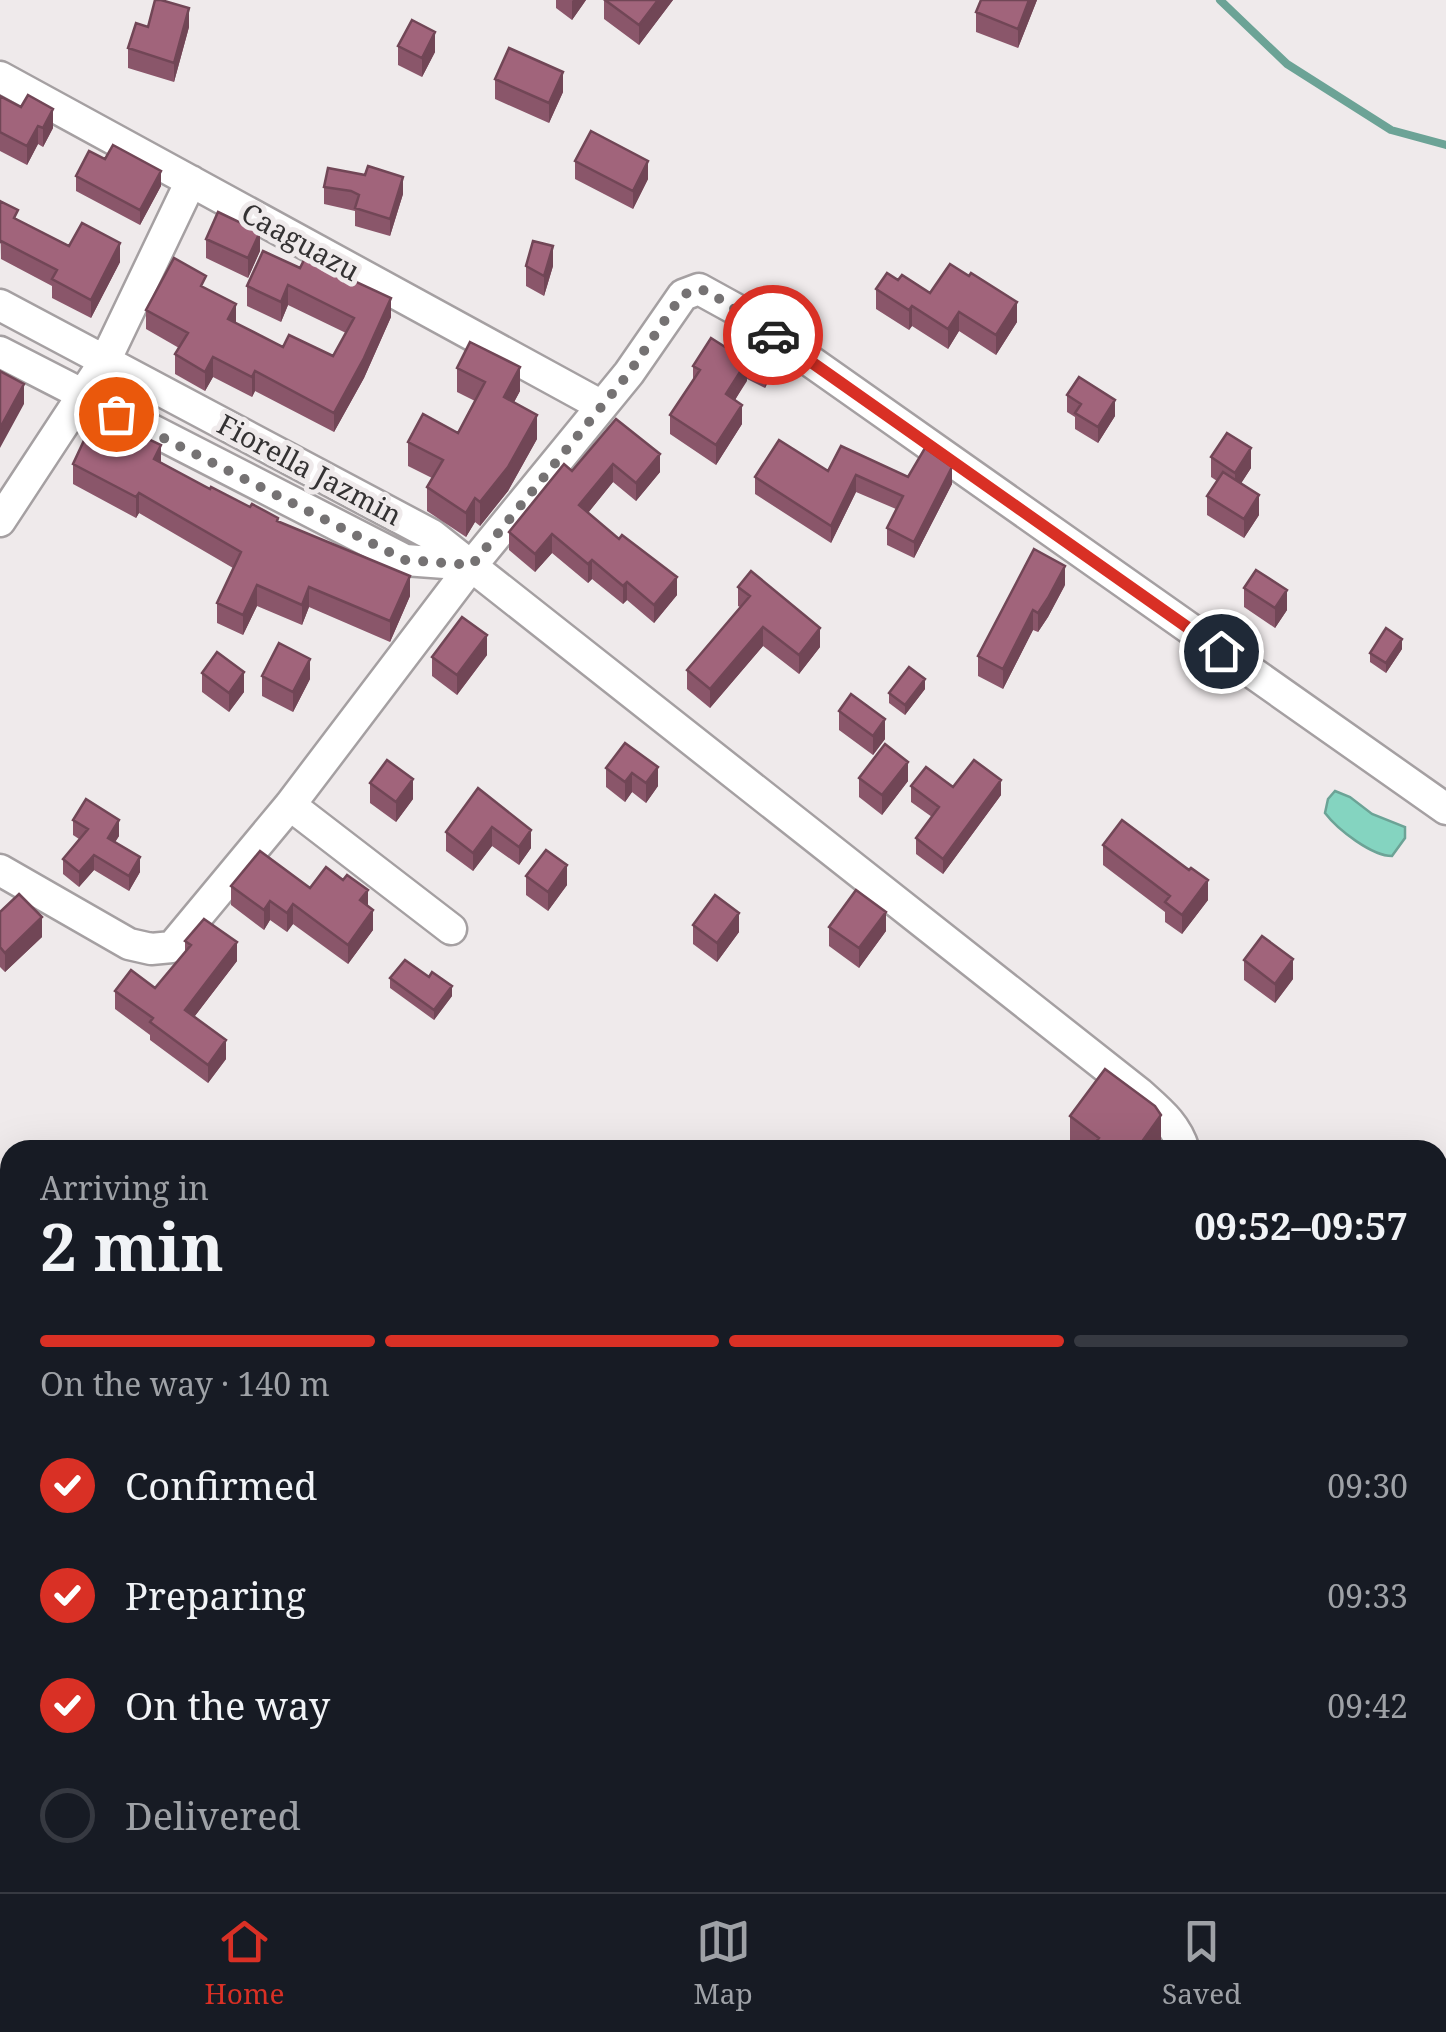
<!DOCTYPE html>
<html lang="en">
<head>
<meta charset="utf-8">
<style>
  body { margin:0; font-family:"Noto Serif",serif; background:#242831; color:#f1f3f6; height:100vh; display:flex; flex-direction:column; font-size:38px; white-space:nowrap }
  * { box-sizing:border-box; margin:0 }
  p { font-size:32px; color:#9ea1a6 }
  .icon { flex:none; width:55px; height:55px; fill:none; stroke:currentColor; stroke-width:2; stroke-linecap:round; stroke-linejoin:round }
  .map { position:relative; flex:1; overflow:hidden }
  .details { position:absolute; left:0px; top:1140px; width:1448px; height:752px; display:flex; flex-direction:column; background:#171b24; border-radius:30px 30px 0 0; box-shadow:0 10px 40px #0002 }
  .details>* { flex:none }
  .pin { position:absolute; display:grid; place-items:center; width:85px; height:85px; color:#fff; margin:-42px; border:5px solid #fff; border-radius:50%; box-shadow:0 2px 10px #0007 }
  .courier { position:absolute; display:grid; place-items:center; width:100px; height:100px; margin:-50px; border:8px solid #d93025; border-radius:50%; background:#fff; color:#222; box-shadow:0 2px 12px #0007 }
  .summary em { font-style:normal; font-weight:700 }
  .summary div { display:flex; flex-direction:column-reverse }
  .summary { display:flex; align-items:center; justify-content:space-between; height:170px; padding:0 40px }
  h1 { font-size:65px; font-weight:700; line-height:75px }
  .bar { display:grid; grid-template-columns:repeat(4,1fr); gap:15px 10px; align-content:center; height:120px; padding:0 40px }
  .bar i { height:12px; border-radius:8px; background:#363941 }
  .bar .on { background:#d93025 }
  .bar p { grid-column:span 4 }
  ol { padding:0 40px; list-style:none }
  li { display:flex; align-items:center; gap:30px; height:110px }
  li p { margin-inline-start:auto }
  li .icon { padding:10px; border-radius:50%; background:#d93025; color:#fff; stroke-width:4 }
  li:last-child { color:#9ea1a6 }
  li i { width:55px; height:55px; border:5px solid #363941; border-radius:50% }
  .menu { display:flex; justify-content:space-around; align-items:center; height:140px; border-top:2px solid #363941; background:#171b24; font-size:28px; color:#9ea1a6 }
  .menu a { display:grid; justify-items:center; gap:5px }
  .menu .on { color:#d93025 }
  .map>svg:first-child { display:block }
  .green { fill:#f3c4d4 }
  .water { fill:#84d4c0; stroke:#6ca396; stroke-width:2.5 }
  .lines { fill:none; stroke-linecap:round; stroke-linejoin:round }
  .stream { stroke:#6ca396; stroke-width:8 }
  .minor-casing { stroke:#a5a0a2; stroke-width:35 }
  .minor { stroke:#fff; stroke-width:30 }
  .wall { fill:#8a566a }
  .shaded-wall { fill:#714656 }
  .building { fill:#a1647b; stroke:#714656; stroke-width:2.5 }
  .done { stroke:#757273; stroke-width:10; stroke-dasharray:0 18 }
  .route { stroke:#d93025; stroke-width:12 }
  .labels { text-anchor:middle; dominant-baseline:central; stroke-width:10; stroke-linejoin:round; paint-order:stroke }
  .street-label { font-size:28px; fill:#343233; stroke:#efeaeb }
</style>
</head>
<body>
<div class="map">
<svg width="1446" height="1892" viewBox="0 0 1446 1892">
  <rect width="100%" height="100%" fill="#efeaeb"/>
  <path class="green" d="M 1446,1644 L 1446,1892 L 1316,1892 L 1308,1883 L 1438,1882 L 1438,1647 Z
    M 10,1746 L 10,1882 L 38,1883 L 38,1892 L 0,1892 L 0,1752 Z
    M 391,1883 L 880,1882 L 880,1883 L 874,1892 L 391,1892 Z"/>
  <path class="water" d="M 1335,791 L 1350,797 L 1372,814 L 1405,827 L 1405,838 L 1392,856 C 1372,856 1338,830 1325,813 L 1328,799 Z"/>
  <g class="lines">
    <path class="stream" d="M 1220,0 L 1287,64 L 1391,130 L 1446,145"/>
    <defs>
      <path id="minor" d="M 0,77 L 602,406
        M 0,305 L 432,535 L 1139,1093 C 1159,1111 1176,1124 1184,1150
        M 0,352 L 405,560 L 472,565
        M 0,521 L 105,361 L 191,181
        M 290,805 L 451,929
        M 0,870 L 129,944 L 151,949 L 172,947 L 290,805 L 472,565 L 629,373 L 683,295 L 699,289 L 739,311 L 1446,809"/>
    </defs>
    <use href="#minor" class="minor-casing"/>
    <use href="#minor" class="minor"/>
  </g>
  <path class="wall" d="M 556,0 L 586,0 L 572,20 L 556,8 Z
    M 604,0 L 673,0 L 639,45 L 604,19 Z
    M 981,0 L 1037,0 L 1018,48 L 976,32 L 976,12 Z
    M 148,27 L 189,27 L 174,82 L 128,68 L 128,48 Z
    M 398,46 L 435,52 L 422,77 L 398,65 Z
    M 495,79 L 563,92 L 549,123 L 495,99 Z
    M 0,96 L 53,128 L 43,147 L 38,144 L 27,165 L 0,151 Z
    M 105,159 L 161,186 L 140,225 L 76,191 L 76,176 Z
    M 575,161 L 648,179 L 633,209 L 575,179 Z
    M 324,187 L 403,194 L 390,236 L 355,226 L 355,211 L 324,204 Z
    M 0,201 L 18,220 L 69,246 L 120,262 L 91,318 L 52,298 L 52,286 L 1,259 Z
    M 206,239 L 260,251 L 248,278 L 206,258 Z
    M 526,266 L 553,266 L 544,296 L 526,286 Z
    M 300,268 L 330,270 L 391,317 L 364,378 L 334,432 L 255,391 L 252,397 L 213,377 L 205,391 L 175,374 L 175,354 L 179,348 L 146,329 L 146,310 L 206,289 L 236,324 L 283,347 L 333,356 L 346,333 L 288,305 L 281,322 L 247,306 L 247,286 Z
    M 898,280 L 930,293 L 1017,322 L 996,355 L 959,331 L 948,349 L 912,326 L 909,330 L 876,309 L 876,289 Z
    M 693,366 L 775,368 L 765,388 L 747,379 L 735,400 L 742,424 L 716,465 L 670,434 L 670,415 L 693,380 Z
    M 457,368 L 520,391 L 514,402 L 537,439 L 508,491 L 480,526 L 475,522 L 466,537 L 427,511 L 427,487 L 432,478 L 408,466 L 408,442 L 458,433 L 475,401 L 457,392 Z
    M 1067,395 L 1115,416 L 1098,443 L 1075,429 L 1075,417 L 1067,412 Z
    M 616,419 L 660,472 L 636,501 L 613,482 L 588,513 L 677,595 L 654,623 L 627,600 L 623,604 L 592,579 L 588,583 L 552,553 L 535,572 L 509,550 L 509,532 L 572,471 Z
    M 127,429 L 161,462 L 210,489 L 278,521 L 410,596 L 390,642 L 309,607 L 302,625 L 257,606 L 243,635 L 217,623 L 217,603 L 233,568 L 139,513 L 136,518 L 73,484 L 73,464 Z
    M 1211,457 L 1251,468 L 1241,483 L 1259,515 L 1244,538 L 1207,515 L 1207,496 L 1217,481 L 1211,477 Z
    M 828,471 L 908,477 L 952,484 L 914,558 L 887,545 L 887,528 L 896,509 L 856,492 L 831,543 L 755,494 L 755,477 Z
    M 1065,585 L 1048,617 L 1038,632 L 1033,630 L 1003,689 L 978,676 L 978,656 Z
    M 738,587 L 820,647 L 799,674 L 763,646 L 710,708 L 687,689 L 687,670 L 740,607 L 738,606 Z
    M 1244,588 L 1287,610 L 1275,628 L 1244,607 Z
    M 1402,649 L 1386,673 L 1370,662 L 1370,653 Z
    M 487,655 L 457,695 L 432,676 L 432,657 Z
    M 202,673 L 244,692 L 229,712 L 202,692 Z
    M 262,676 L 310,679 L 293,712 L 262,696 Z
    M 925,689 L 905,715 L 889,703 L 889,693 Z
    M 839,711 L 885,739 L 873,755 L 839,730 Z
    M 625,743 L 658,786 L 646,803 L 632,792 L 625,802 L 606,787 L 606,768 Z
    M 859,778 L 908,781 L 882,815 L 859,797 Z
    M 370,783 L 413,799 L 396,822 L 370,803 Z
    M 911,786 L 953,787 L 1001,795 L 943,874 L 916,854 L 916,838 L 932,817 L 911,802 Z
    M 478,788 L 531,848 L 519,865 L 492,846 L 473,871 L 446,851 L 446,832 Z
    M 73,820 L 119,836 L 115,842 L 140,872 L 129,891 L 94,870 L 79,887 L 63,874 L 63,859 L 79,839 L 73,835 Z
    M 1103,845 L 1208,900 L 1182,934 L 1165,922 L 1165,912 L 1103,865 Z
    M 526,876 L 567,885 L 548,911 L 526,895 Z
    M 231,886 L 310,888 L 368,906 L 373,930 L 348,964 L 293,924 L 287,932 L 270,920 L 264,930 L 231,905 Z
    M 0,912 L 42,937 L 5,972 L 0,967 Z
    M 693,925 L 739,932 L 717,962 L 693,944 Z
    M 829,927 L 886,931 L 859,968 L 829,946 Z
    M 185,941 L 237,961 L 194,1017 L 226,1059 L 208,1083 L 150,1040 L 150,1035 L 115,1009 L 115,991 L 155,988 L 185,952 Z
    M 1244,960 L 1293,979 L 1275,1003 L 1244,980 Z
    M 390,978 L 452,996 L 434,1020 L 390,988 Z
    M 1070,1116 L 1161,1144 L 1157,1150 L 1077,1150 L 1070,1145 Z"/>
  <path class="shaded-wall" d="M 573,0 L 586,0 L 572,20 L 572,1 Z
    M 658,0 L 673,0 L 639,45 L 639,25 Z
    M 1029,0 L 1037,0 L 1018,48 L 1018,29 Z
    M 189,8 L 189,27 L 174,82 L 174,63 Z
    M 435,32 L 435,52 L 422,77 L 422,58 Z
    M 563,72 L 563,92 L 549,123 L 549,103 Z
    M 53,109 L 53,128 L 43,147 L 43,128 Z
    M 38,126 L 38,144 L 27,165 L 27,146 Z
    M 648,161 L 648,179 L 633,209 L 633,191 Z
    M 161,171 L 161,186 L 140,225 L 140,210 Z
    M 403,177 L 403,194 L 390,236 L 390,219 Z
    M 260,232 L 260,251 L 248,278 L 248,258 Z
    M 120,243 L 120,262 L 91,318 L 91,300 Z
    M 553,246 L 553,266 L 544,296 L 544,276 Z
    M 288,285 L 288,305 L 281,322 L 281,302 Z
    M 391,298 L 391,317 L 364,378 L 334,432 L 334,413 Z
    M 1017,302 L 1017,322 L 996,355 L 996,335 Z
    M 236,304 L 236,324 L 228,319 Z
    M 912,306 L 912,326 L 909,330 L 909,310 Z
    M 959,312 L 959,331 L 948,349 L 948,329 Z
    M 213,357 L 213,377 L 205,391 L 205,372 Z
    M 775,358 L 775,368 L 765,388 L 765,378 Z
    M 747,361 L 747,381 L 726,414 L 726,394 Z
    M 520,367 L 520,391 L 504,421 L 504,397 Z
    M 255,371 L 255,391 L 252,397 L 252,377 Z
    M 24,384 L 24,404 L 0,448 L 0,428 Z
    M 1115,400 L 1115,416 L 1098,443 L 1098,427 Z
    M 742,405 L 742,424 L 716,465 L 716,445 Z
    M 537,415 L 537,439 L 508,491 L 480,526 L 480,502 Z
    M 161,445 L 161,465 L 154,459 Z
    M 1251,448 L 1251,468 L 1235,493 L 1235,473 Z
    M 660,454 L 660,472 L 636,501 L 636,483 Z
    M 613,464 L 613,482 L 579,524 L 579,505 Z
    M 952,467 L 952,484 L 914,558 L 914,542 Z
    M 856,475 L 856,492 L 831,543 L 831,526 Z
    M 139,493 L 139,513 L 136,518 L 136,497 Z
    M 1259,495 L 1259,515 L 1244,538 L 1244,519 Z
    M 475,498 L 475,522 L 466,537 L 466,513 Z
    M 552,534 L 552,553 L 535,572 L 535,554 Z
    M 592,560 L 592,579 L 588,583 L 588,564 Z
    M 1065,566 L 1065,585 L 1048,617 L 1038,632 L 1038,613 Z
    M 410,576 L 410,596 L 390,642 L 390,621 Z
    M 677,577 L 677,595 L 654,623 L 654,605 Z
    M 627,582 L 627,600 L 623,604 L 623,586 Z
    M 257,585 L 257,606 L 243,635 L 243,615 Z
    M 309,587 L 309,607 L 302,625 L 302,605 Z
    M 1287,590 L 1287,610 L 1275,628 L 1275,608 Z
    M 1033,610 L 1033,630 L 1003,689 L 1003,669 Z
    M 763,627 L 763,646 L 710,708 L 710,689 Z
    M 820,628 L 820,647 L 799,674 L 799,655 Z
    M 487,635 L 487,655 L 457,695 L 457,675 Z
    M 1402,639 L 1402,649 L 1386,673 L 1386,663 Z
    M 310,659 L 310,679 L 293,712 L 293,692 Z
    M 244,672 L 244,692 L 229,712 L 229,693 Z
    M 925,679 L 925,689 L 905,715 L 905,705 Z
    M 885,719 L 885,739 L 873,755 L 873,736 Z
    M 908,762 L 908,781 L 882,815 L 882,795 Z
    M 658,767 L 658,786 L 646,803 L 646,783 Z
    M 632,773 L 632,792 L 625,802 L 625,782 Z
    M 413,779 L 413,799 L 396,822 L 396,802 Z
    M 1001,780 L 1001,795 L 943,874 L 943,859 Z
    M 119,820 L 119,836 L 108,853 L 108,838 Z
    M 492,827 L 492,846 L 473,871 L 473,853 Z
    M 531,830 L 531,848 L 519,865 L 519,847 Z
    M 94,855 L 94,870 L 79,887 L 79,872 Z
    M 140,857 L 140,872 L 129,891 L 129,876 Z
    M 567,865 L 567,885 L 548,911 L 548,892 Z
    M 1208,880 L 1208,900 L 1182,934 L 1182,915 Z
    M 368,890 L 368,909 L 360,900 Z
    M 270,901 L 270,920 L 264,930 L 264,910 Z
    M 293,904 L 293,924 L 287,932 L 287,913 Z
    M 373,910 L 373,930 L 348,964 L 348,945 Z
    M 886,912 L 886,931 L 859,968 L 859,948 Z
    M 739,913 L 739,932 L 717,962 L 717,943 Z
    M 42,917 L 42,937 L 5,972 L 5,953 Z
    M 237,942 L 237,961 L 185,1029 L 185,1010 Z
    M 1293,959 L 1293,979 L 1275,1003 L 1275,984 Z
    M 452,986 L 452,996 L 434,1020 L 434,1010 Z
    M 226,1040 L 226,1059 L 208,1083 L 208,1065 Z
    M 1161,1115 L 1161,1144 L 1157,1150 L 1136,1150 Z"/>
  <path class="building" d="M 155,0 L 161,0 L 189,8 L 174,63 L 128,48 L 136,23 L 148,27 Z
    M 605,0 L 658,0 L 639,25 Z
    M 981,0 L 1029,0 L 1018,29 L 976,12 Z
    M 412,20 L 435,32 L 422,58 L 398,46 Z
    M 509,48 L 563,72 L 549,103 L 495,79 Z
    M 28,95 L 53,109 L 43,128 L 38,126 L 27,146 L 0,132 L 0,96 L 21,107 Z
    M 591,131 L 648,161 L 633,191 L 575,161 Z
    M 113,145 L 161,171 L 140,210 L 76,176 L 89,151 L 105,159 Z
    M 368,166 L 403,177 L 390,219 L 355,208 L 359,195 L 351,191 L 324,187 L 328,168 L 365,175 Z
    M 0,201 L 18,210 L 14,218 L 69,246 L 82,223 L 120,243 L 91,300 L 52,279 L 57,270 L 1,241 L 0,243 Z
    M 218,212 L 260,232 L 248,258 L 206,239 Z
    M 533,241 L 553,246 L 544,276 L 526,266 Z
    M 310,248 L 330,259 L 326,268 L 391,298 L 364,358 L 334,413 L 255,371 L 252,377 L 213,357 L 205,372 L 175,354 L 188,333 L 146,310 L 174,258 L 206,276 L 201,286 L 236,304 L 228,319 L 283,347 L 289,335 L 333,356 L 354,318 L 288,285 L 281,302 L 247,286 L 263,251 L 300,268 Z
    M 950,264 L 969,276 L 971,273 L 1017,302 L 996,335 L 959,312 L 948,329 L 912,306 L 909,310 L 876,289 L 887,273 L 898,280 L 902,275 L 930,293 Z
    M 711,338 L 747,361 L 726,394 L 742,405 L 716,445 L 670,415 L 700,370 L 693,366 Z
    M 470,342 L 520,367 L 504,397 L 537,415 L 508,467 L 480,502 L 475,498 L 466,513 L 427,487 L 443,460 L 408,442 L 423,414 L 458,433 L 485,382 L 457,368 Z
    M 757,349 L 775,358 L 765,378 L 746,369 Z
    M 0,371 L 24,384 L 0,428 Z
    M 1079,377 L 1115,400 L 1098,427 L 1075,413 L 1081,404 L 1067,395 Z
    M 101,404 L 127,418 L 123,427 L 161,445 L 154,459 L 210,489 L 211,487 L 250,507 L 252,504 L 278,518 L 277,521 L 410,576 L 390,621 L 309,587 L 302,605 L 257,585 L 243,615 L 217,603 L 241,552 L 139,493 L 136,497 L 73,464 Z
    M 616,419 L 660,454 L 636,483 L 613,464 L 579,505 L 619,539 L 622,535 L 677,577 L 654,605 L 627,582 L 623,586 L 592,560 L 588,564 L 552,534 L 535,554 L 509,532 L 564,464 L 572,471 Z
    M 1227,433 L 1251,448 L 1235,473 L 1211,457 Z
    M 779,440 L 828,471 L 841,446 L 908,477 L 925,448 L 952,467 L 914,542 L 887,528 L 903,496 L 856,475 L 831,526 L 755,477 Z
    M 1223,472 L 1259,495 L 1244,519 L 1207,496 Z
    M 1034,549 L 1065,566 L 1048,598 L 1038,613 L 1033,610 L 1003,669 L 978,656 Z
    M 1256,570 L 1287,590 L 1275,608 L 1244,588 Z
    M 751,571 L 820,628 L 799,655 L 763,627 L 710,689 L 687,670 L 750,596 L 738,587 Z
    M 462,617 L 487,635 L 457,675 L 432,657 Z
    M 1386,628 L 1402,639 L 1386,663 L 1370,653 Z
    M 279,643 L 310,659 L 293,692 L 262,676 Z
    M 217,652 L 244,672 L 229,693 L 202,673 Z
    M 909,667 L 925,679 L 905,705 L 889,693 Z
    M 851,694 L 885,719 L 873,736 L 839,711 Z
    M 625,743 L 658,767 L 646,783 L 632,773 L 625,782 L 606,768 Z
    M 885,744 L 908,762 L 882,795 L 859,778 Z
    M 387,760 L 413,779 L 396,802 L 370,783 Z
    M 974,760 L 1001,780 L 943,859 L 916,838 L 939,807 L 911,786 L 926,767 L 953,787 Z
    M 478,788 L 531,830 L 519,847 L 492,827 L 473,853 L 446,832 Z
    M 86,799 L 119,820 L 108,838 L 140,857 L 129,876 L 94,855 L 79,872 L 63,859 L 88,829 L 73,820 Z
    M 1122,820 L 1189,870 L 1191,868 L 1208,880 L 1182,915 L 1165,902 L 1170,896 L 1103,845 Z
    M 546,850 L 567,865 L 548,892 L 526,876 Z
    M 260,851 L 310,888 L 326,867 L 343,880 L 347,875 L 368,890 L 360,900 L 373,910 L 348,945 L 293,904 L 287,913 L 270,901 L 264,910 L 231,886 Z
    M 856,890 L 886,912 L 859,948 L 829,927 Z
    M 19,894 L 42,917 L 5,953 L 0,947 L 0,912 Z
    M 715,895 L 739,913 L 717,943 L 693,925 Z
    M 204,919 L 237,942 L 185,1010 L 226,1040 L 208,1065 L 150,1022 L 153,1018 L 115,991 L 131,970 L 155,988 L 191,945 L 185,941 Z
    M 1262,936 L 1293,959 L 1275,984 L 1244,960 Z
    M 405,960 L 429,977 L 432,972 L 452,986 L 434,1010 L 390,978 Z
    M 1105,1069 L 1155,1106 L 1161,1115 L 1136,1150 L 1090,1150 L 1099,1138 L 1070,1116 Z"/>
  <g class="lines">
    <path class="done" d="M 116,414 L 405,560 L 472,565 L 629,373 L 682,295 L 699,289 L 709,292 L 773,335"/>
    <path class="route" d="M 773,335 L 1221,651"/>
  </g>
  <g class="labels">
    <g class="street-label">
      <text transform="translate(301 241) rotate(29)">Caaguazu</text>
      <text transform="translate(310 469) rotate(28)">Fiorella Jazmin</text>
    </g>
  </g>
</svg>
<div class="pin" style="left:116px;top:414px;background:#ea580c"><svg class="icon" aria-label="bag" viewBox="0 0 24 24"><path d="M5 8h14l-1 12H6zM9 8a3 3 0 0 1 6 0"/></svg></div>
<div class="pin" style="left:1221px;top:651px;background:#1f2937"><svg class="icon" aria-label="home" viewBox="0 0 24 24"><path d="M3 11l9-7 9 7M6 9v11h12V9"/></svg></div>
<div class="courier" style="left:773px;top:335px"><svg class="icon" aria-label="car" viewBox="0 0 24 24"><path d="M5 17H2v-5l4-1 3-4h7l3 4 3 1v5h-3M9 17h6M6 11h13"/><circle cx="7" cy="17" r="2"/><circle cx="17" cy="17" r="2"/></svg></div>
<section class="details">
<div class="summary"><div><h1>2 min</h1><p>Arriving in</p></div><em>09:52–09:57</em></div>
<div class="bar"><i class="on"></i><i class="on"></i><i class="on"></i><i></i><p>On the way · 140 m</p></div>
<ol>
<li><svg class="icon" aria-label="check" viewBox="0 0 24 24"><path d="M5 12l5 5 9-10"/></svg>Confirmed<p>09:30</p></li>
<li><svg class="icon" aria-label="check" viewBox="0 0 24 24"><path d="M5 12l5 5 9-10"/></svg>Preparing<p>09:33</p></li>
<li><svg class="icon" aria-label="check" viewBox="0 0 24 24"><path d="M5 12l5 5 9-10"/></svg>On the way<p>09:42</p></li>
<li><i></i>Delivered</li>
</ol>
</section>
</div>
<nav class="menu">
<a class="on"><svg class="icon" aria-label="home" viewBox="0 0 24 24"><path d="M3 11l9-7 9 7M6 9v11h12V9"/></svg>Home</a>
<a><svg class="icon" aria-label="map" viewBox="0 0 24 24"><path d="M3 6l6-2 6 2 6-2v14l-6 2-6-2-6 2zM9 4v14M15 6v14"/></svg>Map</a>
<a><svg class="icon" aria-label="saved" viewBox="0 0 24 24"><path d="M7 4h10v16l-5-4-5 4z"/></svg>Saved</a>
</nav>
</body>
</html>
